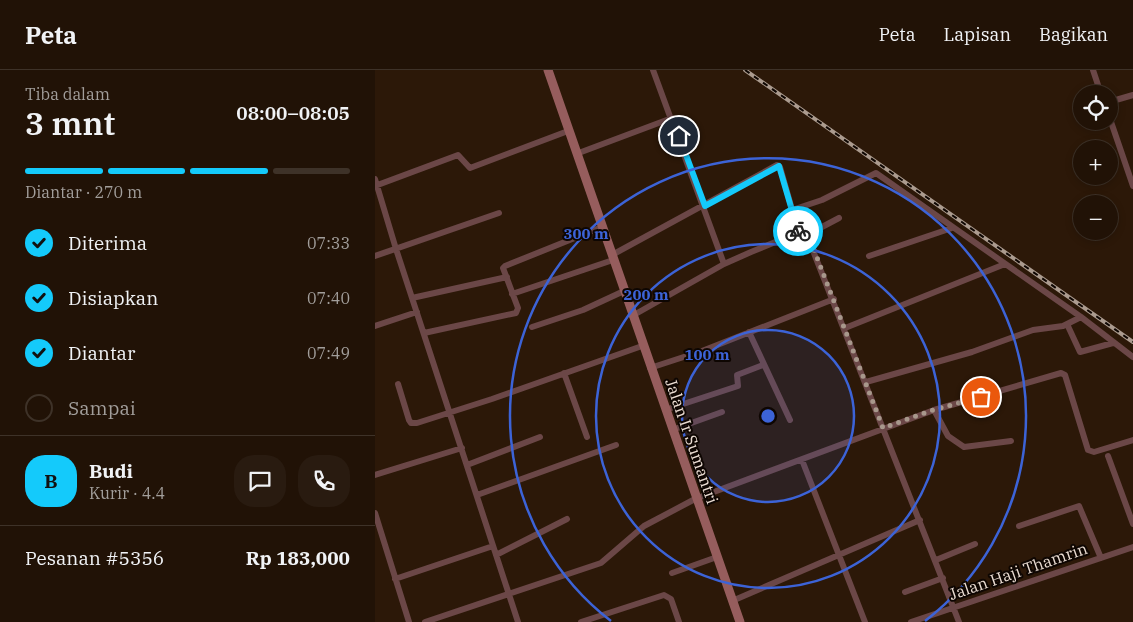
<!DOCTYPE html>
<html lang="id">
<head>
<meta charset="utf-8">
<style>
  body { margin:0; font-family:"IBM Plex Serif",serif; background:#291b10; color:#f1f3f6; height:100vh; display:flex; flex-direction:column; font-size:19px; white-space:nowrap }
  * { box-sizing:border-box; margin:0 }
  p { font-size:16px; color:#a29e9b }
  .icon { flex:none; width:28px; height:28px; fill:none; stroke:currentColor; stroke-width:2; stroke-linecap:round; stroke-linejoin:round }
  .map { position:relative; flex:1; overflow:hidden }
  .drawer { display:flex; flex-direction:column; background:#211206; width:375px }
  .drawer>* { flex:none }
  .buttons { position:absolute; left:698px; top:15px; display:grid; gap:10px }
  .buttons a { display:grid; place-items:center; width:45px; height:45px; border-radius:50%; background:#211206; box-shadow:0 2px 8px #0003,0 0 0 1px #3e3228; font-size:25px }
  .pin { position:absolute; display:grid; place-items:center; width:42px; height:42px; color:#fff; margin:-21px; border:2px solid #fff; border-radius:50%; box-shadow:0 1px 5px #0007 }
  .courier { position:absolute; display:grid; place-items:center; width:50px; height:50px; margin:-25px; border:4px solid #14cafb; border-radius:50%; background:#fff; color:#222; box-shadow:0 1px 6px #0007 }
  .head em { font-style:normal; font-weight:600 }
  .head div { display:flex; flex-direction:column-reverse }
  .head { display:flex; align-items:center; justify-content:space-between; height:85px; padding:0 25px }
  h1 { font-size:32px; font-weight:600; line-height:38px }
  .bar { display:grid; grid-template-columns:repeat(4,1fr); gap:8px 5px; align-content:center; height:60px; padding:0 25px }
  .bar i { height:6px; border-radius:4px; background:#3e3228 }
  .bar .on { background:#14cafb }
  .bar p { grid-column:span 4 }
  .line { display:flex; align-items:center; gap:12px; padding:0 25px; border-top:1px solid #3e3228 }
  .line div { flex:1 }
  .round { display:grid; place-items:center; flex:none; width:52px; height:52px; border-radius:20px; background:#291b10 }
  ol { padding:0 25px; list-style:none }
  li { display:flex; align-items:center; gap:15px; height:55px }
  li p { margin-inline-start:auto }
  li .icon { padding:5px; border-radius:50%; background:#14cafb; color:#111; stroke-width:4 }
  li:last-child { color:#a29e9b }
  li i { width:28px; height:28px; border:2px solid #3e3228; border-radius:50% }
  header { display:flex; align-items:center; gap:30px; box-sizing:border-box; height:70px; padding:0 25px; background:#211206; border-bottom:1px solid #3e3228 }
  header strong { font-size:24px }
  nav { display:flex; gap:28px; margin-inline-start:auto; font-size:18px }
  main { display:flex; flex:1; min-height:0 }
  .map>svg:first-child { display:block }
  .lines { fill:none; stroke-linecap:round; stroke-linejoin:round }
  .street { stroke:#6b4747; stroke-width:6 }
  .secondary { stroke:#965d5d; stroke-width:9 }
  .rail-casing { stroke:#ab9b8f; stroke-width:4 }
  .rail { stroke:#0e0602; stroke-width:2; stroke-dasharray:5.5; stroke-linecap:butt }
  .done { stroke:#a8988c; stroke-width:5; stroke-dasharray:0 9 }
  .route { stroke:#14cafb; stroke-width:6 }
  .ring { fill:none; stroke:#3c63d7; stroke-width:2.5 }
  .labels { text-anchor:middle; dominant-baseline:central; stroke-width:4; stroke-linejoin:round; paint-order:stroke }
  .street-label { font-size:16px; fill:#ebddd3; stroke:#0e0602 }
  .centre { fill:#3c63d7; stroke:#0e0602; stroke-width:2.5 }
  .ring-label { font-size:15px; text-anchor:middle; font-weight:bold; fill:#3c63d7; stroke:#0e0602; stroke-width:4; stroke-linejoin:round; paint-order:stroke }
</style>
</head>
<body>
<header>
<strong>Peta</strong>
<nav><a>Peta</a><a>Lapisan</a><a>Bagikan</a></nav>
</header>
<main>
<section class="drawer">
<div class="head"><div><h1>3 mnt</h1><p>Tiba dalam</p></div><em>08:00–08:05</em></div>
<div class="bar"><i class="on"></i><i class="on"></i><i class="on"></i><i></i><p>Diantar · 270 m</p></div>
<ol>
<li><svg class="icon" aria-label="check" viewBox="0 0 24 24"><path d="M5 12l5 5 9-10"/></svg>Diterima<p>07:33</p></li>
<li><svg class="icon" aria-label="check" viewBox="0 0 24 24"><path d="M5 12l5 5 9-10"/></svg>Disiapkan<p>07:40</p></li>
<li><svg class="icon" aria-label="check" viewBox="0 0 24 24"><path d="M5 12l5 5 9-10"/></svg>Diantar<p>07:49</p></li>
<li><i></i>Sampai</li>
</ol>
<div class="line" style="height:90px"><b class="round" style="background:#14cafb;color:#111">B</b><div><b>Budi</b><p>Kurir · 4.4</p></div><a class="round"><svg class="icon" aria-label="chat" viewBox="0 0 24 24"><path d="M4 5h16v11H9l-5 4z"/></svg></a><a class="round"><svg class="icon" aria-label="phone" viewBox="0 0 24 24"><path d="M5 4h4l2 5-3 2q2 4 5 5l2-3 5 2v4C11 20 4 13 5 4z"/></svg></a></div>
<div class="line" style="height:65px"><div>Pesanan #5356</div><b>Rp 183,000</b></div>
</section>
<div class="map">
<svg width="758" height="552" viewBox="0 0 758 552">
  <rect width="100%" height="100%" fill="#2c1808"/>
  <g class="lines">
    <path class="street" d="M 278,0 L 349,194
      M 718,0 L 726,24
      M 734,32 L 758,25
      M 734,46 L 758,116
      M 201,84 L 297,48
      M 0,109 L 21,179 L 143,552
      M 0,116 L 83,85 L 95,98 L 193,61
      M 417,140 L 447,130 L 501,103 L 706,247 L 758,287
      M 430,166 L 464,148
      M 237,185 L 402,95 L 405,97 L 424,164
      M 0,186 L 124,143
      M 494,186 L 577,158
      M 137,224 L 238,190
      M 37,228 L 132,207
      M 257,246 L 349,194 L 376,182 L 420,164 L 433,168 L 584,552
      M 692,254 L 705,282 L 738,273
      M 0,256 L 42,242
      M 157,257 L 208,240 L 249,221
      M 470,258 L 630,194
      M 374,262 L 415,350
      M 49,263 L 141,243 L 143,238 L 128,198 L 130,196 L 227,157
      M 275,298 L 327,281 L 459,229
      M 189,303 L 212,367
      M 491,312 L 597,282 L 658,260 L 688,256 L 706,247
      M 23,314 L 34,350 L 36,353 L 42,353 L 117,329 L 267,276
      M 290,340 L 363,316 L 362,305 L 388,295
      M 559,340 L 573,366 L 589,377 L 636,371
      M 297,360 L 347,342
      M 733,386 L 758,454
      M 427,390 L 490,552
      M 92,395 L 165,367
      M 0,405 L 87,378
      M 102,425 L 241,375
      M 0,443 L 34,552
      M 644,456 L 704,436 L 726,488
      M 121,485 L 192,449
      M 561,490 L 600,474
      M 297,503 L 342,487
      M 20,509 L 118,476
      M 530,522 L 568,508
      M 357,531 L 545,450
      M 50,552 L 226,493 L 269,456 L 320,429 L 559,340 L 686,303 L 690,305 L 713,380 L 719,382 L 758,370
      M 206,552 L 289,525 L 296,529 L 304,552
      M 536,552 L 758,477"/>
    <path class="secondary" d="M 173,0 L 365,552"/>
    <defs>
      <path id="rail" d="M 370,0 L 758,272"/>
    </defs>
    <use href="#rail" class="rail-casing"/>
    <use href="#rail" class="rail"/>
  </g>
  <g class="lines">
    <path class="done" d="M 423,161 L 424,164 L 433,168 L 436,172 L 508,358 L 558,340 L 606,327"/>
    <path class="route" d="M 304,66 L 330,136 L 404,96 L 423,161"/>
  </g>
  <circle cx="393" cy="346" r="86" fill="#3c63d7" fill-opacity=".12"/>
  <g class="ring">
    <circle cx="393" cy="346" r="86"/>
    <circle cx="393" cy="346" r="172"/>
    <path d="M236 551A258 258 0 1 1 550 551"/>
  </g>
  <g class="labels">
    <g class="street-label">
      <text transform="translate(317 371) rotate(71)">Jalan Ir Sumantri</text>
      <text transform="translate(643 501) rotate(-19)">Jalan Haji Thamrin</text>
    </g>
  </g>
  <circle cx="393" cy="346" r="8" class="centre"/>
  <g class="ring-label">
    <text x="211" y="169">300 m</text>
    <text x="271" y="230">200 m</text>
    <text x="332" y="290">100 m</text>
  </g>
</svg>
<div class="buttons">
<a><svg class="icon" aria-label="locate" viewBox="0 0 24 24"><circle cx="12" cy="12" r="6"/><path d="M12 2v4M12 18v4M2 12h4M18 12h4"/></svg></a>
<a>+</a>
<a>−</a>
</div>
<div class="pin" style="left:606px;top:327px;background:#ea580c"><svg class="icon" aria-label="bag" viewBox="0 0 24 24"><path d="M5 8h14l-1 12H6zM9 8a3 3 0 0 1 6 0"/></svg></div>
<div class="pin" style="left:304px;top:66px;background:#1f2937"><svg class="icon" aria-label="home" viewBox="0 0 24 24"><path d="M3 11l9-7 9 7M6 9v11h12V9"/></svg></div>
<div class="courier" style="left:423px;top:161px"><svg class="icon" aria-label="bike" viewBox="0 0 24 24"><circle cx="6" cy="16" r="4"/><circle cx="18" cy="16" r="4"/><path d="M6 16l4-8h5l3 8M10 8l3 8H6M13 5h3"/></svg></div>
</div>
</main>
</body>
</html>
